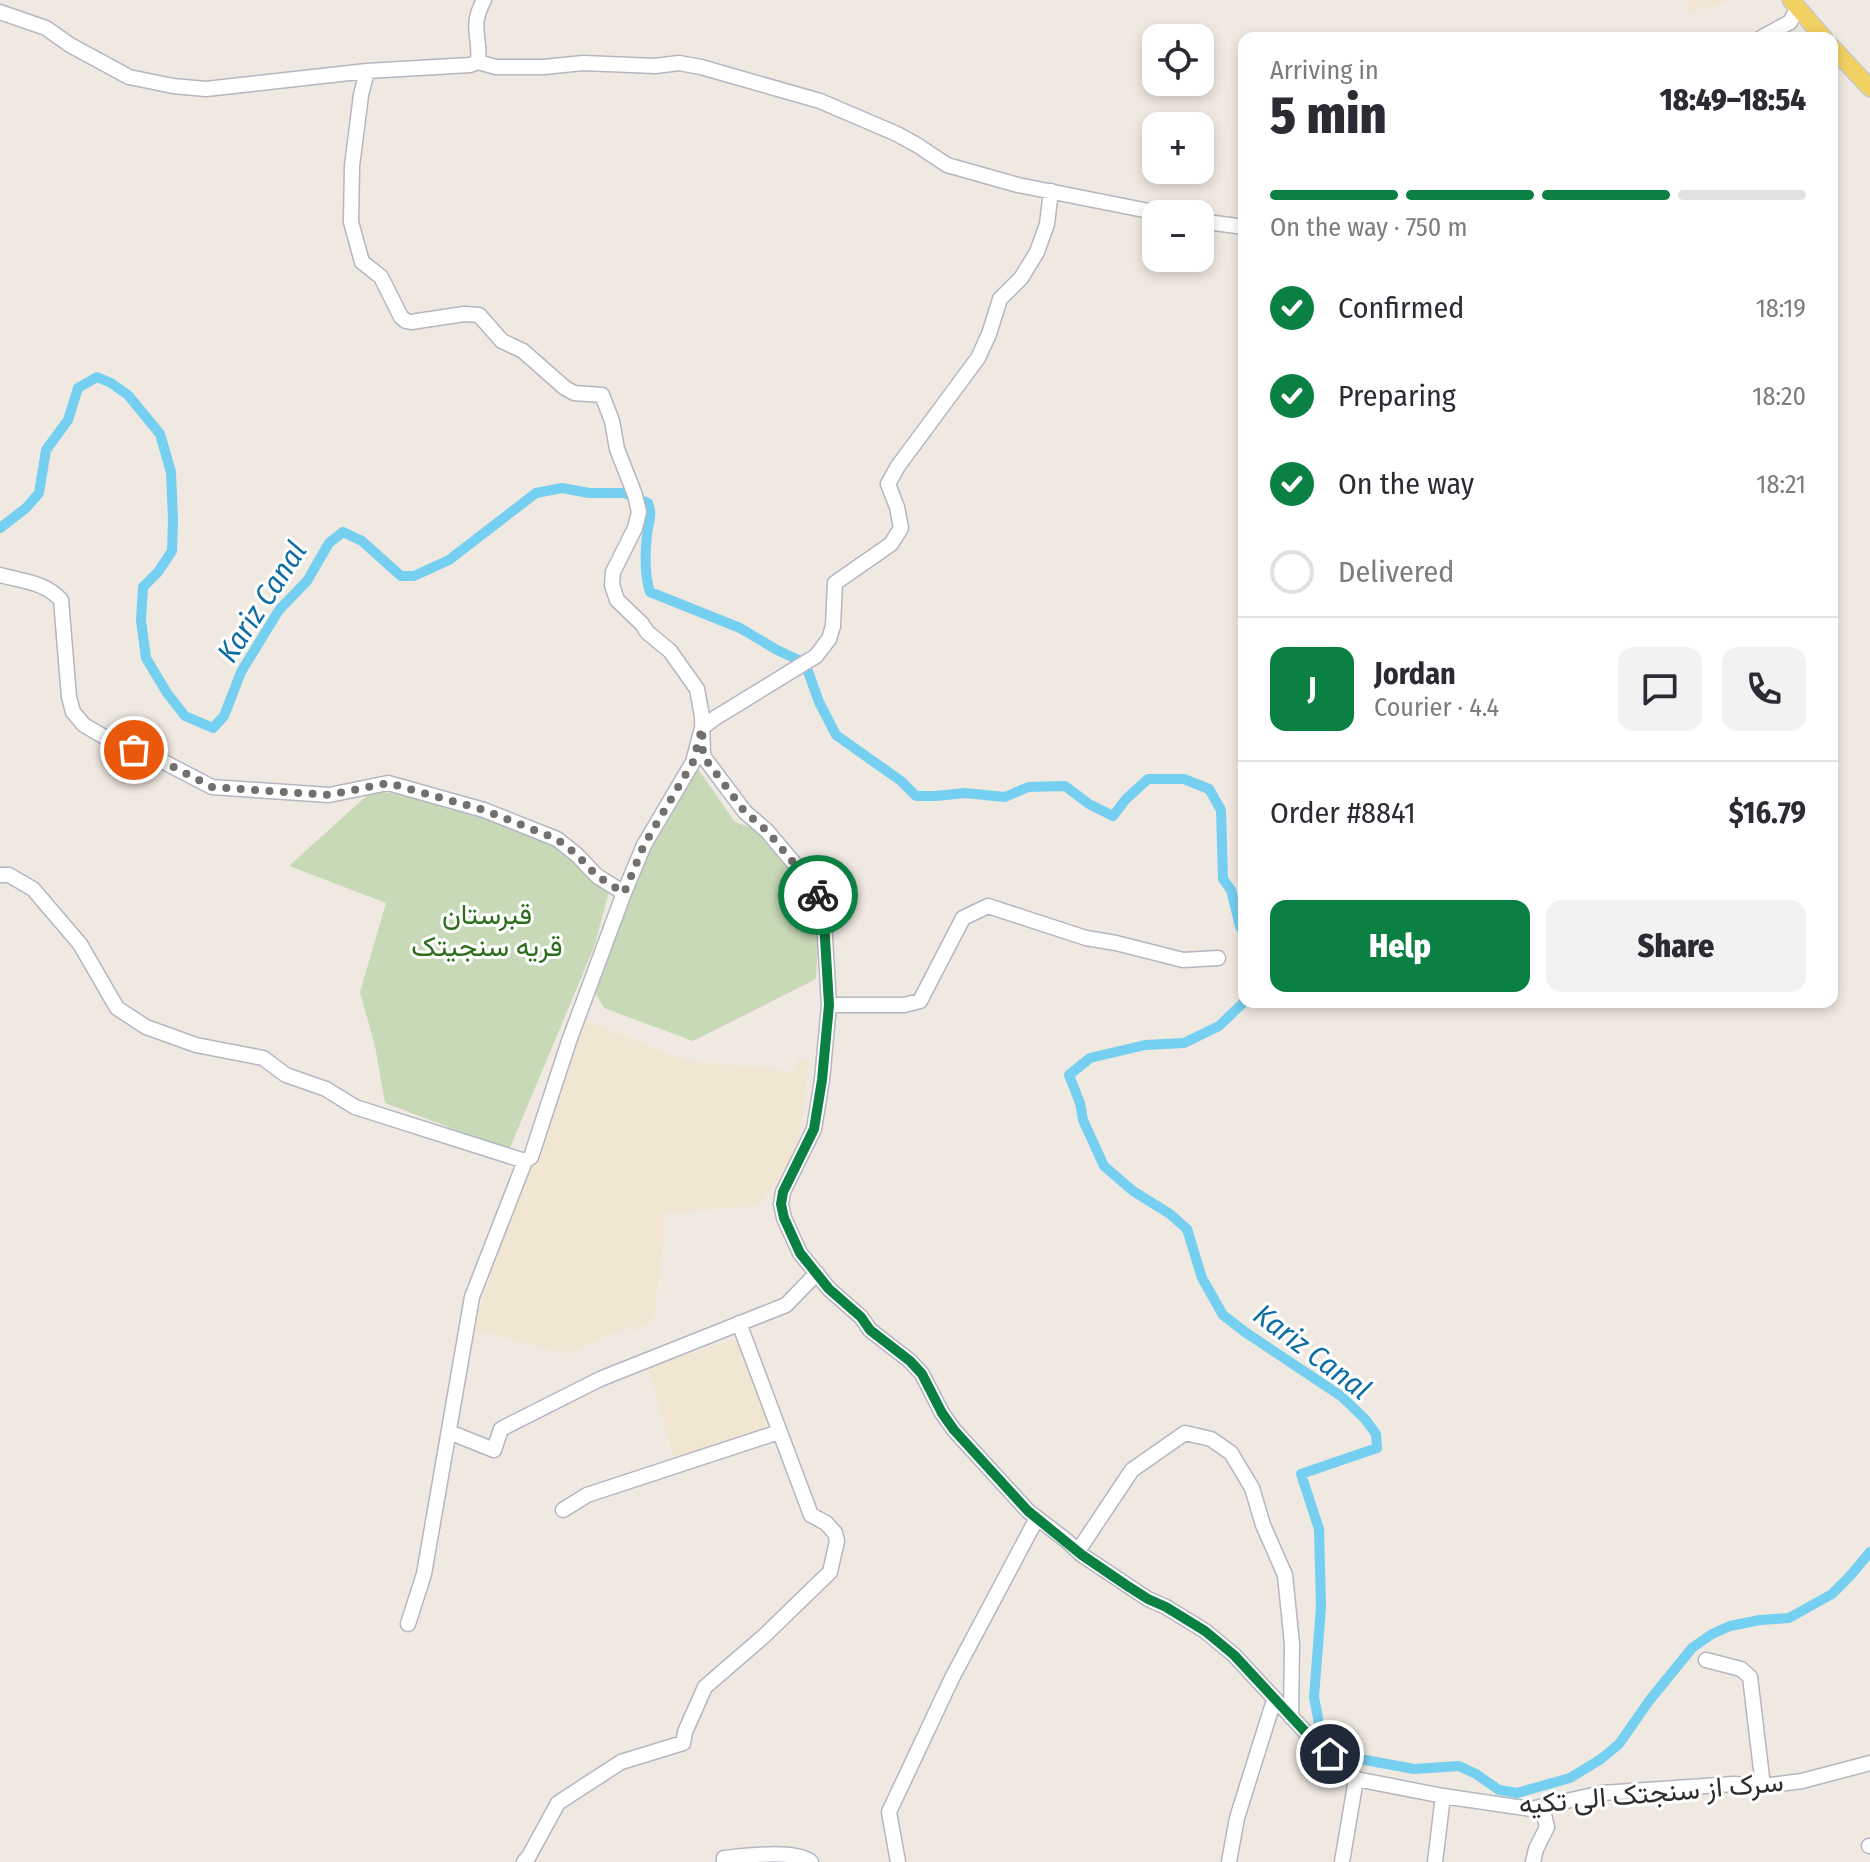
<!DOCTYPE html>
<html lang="en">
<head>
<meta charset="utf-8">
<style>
  body { margin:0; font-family:"Fira Sans Condensed",Vazirmatn,sans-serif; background:#f2f2f3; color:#2b2b33; height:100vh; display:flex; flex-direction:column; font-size:30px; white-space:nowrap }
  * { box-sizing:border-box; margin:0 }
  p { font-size:26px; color:#7c7c81 }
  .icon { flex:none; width:44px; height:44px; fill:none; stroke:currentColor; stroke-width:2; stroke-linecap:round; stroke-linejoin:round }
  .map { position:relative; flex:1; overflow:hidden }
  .panel { position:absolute; left:1238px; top:32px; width:600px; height:976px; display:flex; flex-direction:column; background:#fff; border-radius:16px; box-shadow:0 4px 12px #0003 }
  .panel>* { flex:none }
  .buttons { position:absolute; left:1142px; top:24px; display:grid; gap:16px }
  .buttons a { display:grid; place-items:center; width:72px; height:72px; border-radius:16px; background:#fff; box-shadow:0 4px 12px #0003; font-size:40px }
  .pin { position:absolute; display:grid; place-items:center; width:68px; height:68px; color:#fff; margin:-34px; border:4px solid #fff; border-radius:50%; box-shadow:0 2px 8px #0007 }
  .courier { position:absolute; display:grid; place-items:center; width:80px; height:80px; margin:-40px; border:6px solid #0b8043; border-radius:50%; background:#fff; color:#222; box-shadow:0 2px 10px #0007 }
  .summary em { font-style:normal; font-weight:800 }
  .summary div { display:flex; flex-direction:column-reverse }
  .summary { display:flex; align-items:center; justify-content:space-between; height:136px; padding:0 32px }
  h1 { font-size:52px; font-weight:800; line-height:60px }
  .bar { display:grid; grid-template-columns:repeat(4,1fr); gap:12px 8px; align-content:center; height:96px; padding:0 32px }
  .bar i { height:10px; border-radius:6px; background:#e1e1e2 }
  .bar .active { background:#0b8043 }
  .bar p { grid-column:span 4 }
  .line { display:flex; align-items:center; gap:20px; padding:0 32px; border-top:2px solid #e1e1e2 }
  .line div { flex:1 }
  .round { display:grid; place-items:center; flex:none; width:84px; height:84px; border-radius:16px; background:#f2f2f3 }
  ol { padding:0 32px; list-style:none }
  li { display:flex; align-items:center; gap:24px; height:88px }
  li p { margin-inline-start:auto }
  li .icon { padding:8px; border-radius:50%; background:#0b8043; color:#fff; stroke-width:4 }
  li:last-child { color:#7c7c81 }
  li i { width:44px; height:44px; border:4px solid #e1e1e2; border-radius:50% }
  .button { display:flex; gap:16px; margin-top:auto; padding:16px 32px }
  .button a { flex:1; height:92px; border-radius:16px; background:#0b8043; color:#fff; font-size:32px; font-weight:800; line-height:92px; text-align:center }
  .button a+a { background:#f2f2f3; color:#2b2b33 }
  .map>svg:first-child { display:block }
  .education { fill:#f0e6d1 }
  .cemetery { fill:#c8d9b8 }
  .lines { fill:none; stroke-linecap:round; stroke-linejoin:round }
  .canal { stroke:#75cff0; stroke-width:10 }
  .minor-casing { stroke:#b4b7c1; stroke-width:17 }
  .major-casing { stroke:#c9c9c9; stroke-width:19 }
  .minor { stroke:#fff; stroke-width:14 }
  .major { stroke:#f2d163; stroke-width:16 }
  .done { stroke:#726f6d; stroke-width:8; stroke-dasharray:0 14.4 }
  .route { stroke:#0b8043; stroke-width:10 }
  .labels { text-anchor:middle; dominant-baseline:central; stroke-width:6; stroke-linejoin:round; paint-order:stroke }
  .park-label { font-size:28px; fill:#2c6e1b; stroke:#fff }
  .street-label { font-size:28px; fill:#2e2e2e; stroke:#fff }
  .water-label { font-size:30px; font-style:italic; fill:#0d6fa3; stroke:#fff }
</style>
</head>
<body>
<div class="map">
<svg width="1870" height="1862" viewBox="0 0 1870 1862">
  <rect width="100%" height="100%" fill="#efe9e1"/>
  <path class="education" d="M 1686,0 L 1733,0 L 1689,12 Z
    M 583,1019 L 683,1060 L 797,1072 L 798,1058 L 809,1060 L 800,1136 L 787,1164 L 773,1187 L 756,1206 L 666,1213 L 654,1320 L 633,1332 L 631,1326 L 565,1354 L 473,1329 L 505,1234 Z
    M 740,1338 L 771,1426 L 767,1431 L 675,1462 L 648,1366 Z"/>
  <path class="cemetery" d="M 693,762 L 735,822 L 755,829 L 804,882 L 819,915 L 816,979 L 693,1041 L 604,1008 L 596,994 L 633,856 Z
    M 372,791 L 416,796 L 543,835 L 610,888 L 594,947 L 509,1150 L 385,1103 L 375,1046 L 360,992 L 386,903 L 289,866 Z"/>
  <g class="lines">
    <path class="canal" d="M 0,528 L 26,508 L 39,493 L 46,450 L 68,420 L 78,388 L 97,377 L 111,383 L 128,395 L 160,434 L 171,472 L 173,520 L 172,551 L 158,572 L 143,587 L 141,620 L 146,658 L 167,693 L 185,716 L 213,728 L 224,716 L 241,672 L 279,610 L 307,581 L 329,543 L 343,532 L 362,541 L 401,576 L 414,576 L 449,560 L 536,493 L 562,488 L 589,493 L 624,493 L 648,503 C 653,514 648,523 647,535 C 645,554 644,574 650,592 L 740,628 L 777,650 L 805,663 L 819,702 L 836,735 L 901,781 L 916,796 L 936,796 L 965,793 L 1005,797 L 1028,787 L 1065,786 L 1089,804 L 1113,816 L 1126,799 L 1148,779 L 1184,779 L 1209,789 L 1221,810 L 1223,879 L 1231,890 L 1240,926 L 1244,934
      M 1244,1002 L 1219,1026 L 1184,1043 L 1145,1045 L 1090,1058 L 1069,1075 L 1080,1103 L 1083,1120 L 1104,1166 L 1133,1191 L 1170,1214 L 1187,1229 L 1202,1278 L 1223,1315 L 1245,1332 L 1341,1396 L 1365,1419 L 1376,1434 L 1377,1448 L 1301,1474 L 1319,1529 L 1321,1607 L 1314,1697 L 1320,1729 L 1337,1748 L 1360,1759 L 1414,1769 L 1459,1766 L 1476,1774 L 1499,1790 L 1517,1793 L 1570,1778 L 1601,1759 L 1619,1744 L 1649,1701 L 1692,1648 L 1712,1634 L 1730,1626 L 1760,1620 L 1789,1618 L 1832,1594 L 1850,1576 L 1870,1552"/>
    <defs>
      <path id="minor" d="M 0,12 L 46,28 L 70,45 L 129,77 L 173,86 L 206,89 L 367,71 L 470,65 L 478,62 C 481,36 469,27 484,0
        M 1761,38 L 1790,22 L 1798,7
        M 478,62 L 496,67 L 544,67 L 583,63 L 655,66 L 679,63 L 701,67 L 820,101 L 897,134 L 917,145 L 947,165 L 1018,185 L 1164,214
        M 367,71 L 361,95 L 352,166 L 351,222 L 362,262 L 381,277 L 401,317 L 406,321 L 411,322 L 464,314 L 479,315 L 502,341 L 523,351 L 565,388 L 574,393 L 602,395 L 612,421 L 617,449 L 635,495 L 639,512 L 635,528 L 613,572 L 612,585 L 617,600 L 642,624 L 647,632 L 670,651 L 697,689 L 702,716 L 703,756 L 745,812 L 767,831 L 814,887 L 823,904 L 829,1005 L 822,1080 L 814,1129 L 783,1192 L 781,1204 L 784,1218 L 800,1253 L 829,1289 L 861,1317 L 870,1330 L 910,1361 L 922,1374 L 942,1413 L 954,1430 L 1028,1511 L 1067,1541 L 1082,1555 L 1148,1599 L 1166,1607 L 1205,1631 L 1234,1655 L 1312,1739 L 1349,1770 L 1356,1779 L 1443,1796 L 1531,1809 L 1602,1793 L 1734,1784 L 1763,1786 L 1802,1781 L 1870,1763
        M 1200,221 L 1244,227
        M 0,575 C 22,581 45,582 61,600 L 69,697 L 73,712 L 84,725 L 106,738 L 162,761 L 212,787 L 329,795 L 388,783 L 484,810 L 557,839 L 577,855 L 597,876 L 624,893
        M 0,875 L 9,875 L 33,889 L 80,944 L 117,1008 L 146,1027 L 196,1045 L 263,1058 L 286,1075 L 326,1089 L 355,1107 L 525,1161 L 531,1157 L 569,1041 L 624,893 L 644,845 L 693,762 L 702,728 L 715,718 L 816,656 L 829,639 L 833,626 L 835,583 L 891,544 L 901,528 L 897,507 L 888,484 L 898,466 L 978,358 L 989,334 L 1000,299 L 1021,278 L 1037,252 L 1047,224 L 1051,191
        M 829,1005 L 904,1005 L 920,1001 L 963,918 L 988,906 L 1086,938 L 1116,943 L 1183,960 L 1218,958
        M 449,1432 L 494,1450 L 501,1429 L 600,1379 L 786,1305 L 817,1273
        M 563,1510 L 587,1495 L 779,1432
        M 1078,1551 L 1132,1470 L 1185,1433 L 1211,1439 L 1231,1453 L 1252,1488 L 1263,1525 L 1285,1575 L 1292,1644 L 1291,1717
        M 408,1624 L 424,1574 L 472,1297 L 525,1161
        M 1706,1660 L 1741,1669 L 1750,1677 L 1763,1786
        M 1869,1846 L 1870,1846
        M 524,1862 L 529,1856 L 558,1803 L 621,1762 L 683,1743 L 685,1732 L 705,1687 L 764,1636 L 830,1572 L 837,1541 L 835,1533 L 826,1523 L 811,1515 L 739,1323
        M 724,1862 L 724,1858 C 744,1856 795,1849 811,1862
        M 898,1862 L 889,1812 L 952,1678 L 1037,1518
        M 1229,1862 L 1237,1818 L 1274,1700
        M 1342,1862 L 1356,1779
        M 1435,1862 L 1443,1796
        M 1533,1862 L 1536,1849 L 1547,1827 L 1542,1806"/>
      <path id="major" d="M 1791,0 L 1824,38
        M 1832,47 L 1870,88"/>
    </defs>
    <use href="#minor" class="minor-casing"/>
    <use href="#major" class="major-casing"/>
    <use href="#minor" class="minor"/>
    <use href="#major" class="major"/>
  </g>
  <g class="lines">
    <path class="done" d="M 134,750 L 162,761 L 212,787 L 329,795 L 388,783 L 484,810 L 557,839 L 577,855 L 597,876 L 624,893 L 644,845 L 693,762 L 702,728 L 703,756 L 745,812 L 767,831 L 814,887 L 818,895"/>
    <path class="route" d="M 818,895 L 823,904 L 829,1005 L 822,1080 L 814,1129 L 783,1192 L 781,1204 L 784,1218 L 800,1253 L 829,1289 L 861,1317 L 870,1330 L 910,1361 L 922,1374 L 942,1413 L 954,1430 L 1028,1511 L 1082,1555 L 1126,1585 L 1148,1599 L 1166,1607 L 1205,1631 L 1234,1655 L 1312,1739 L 1330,1754"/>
  </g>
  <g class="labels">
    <g class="park-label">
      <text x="487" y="914">قبرستان<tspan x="487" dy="32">قریه سنجیتک</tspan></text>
    </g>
    <g class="street-label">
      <text transform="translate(1651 1793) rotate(-5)">سرک از سنجتک الی تکیه</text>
    </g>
    <g class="water-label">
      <text transform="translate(262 602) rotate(-57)">Kariz Canal</text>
      <text transform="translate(1312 1352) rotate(37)">Kariz Canal</text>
    </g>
  </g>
</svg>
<div class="buttons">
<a><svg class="icon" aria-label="locate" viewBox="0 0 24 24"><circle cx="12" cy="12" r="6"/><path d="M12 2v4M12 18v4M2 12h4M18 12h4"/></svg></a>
<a>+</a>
<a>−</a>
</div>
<div class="pin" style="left:134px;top:750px;background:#ea580c"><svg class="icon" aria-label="bag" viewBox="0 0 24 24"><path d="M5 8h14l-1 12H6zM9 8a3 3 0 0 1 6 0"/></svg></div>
<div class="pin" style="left:1330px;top:1754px;background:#1f2937"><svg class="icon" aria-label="home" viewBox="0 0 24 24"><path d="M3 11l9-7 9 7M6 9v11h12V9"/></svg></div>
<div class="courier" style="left:818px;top:895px"><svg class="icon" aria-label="bike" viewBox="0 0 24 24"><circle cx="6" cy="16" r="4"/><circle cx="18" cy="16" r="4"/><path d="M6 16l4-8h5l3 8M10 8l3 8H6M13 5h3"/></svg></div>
<section class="panel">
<div class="summary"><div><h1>5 min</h1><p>Arriving in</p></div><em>18:49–18:54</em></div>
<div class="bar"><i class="active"></i><i class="active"></i><i class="active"></i><i></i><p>On the way · 750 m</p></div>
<ol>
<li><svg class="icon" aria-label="check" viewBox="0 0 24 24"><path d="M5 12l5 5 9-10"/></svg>Confirmed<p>18:19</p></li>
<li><svg class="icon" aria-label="check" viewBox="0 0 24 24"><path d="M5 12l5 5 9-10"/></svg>Preparing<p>18:20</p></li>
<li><svg class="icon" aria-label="check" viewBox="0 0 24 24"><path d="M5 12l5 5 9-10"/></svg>On the way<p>18:21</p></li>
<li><i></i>Delivered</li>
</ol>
<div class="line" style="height:144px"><b class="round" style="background:#0b8043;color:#fff">J</b><div><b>Jordan</b><p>Courier · 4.4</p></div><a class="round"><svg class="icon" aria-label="chat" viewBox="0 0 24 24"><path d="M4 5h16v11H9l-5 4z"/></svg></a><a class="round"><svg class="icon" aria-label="phone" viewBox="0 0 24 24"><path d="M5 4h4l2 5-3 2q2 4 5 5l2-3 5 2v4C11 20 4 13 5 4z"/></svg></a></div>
<div class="line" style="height:104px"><div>Order #8841</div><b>$16.79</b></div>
<div class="button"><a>Help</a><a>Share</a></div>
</section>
</div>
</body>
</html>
